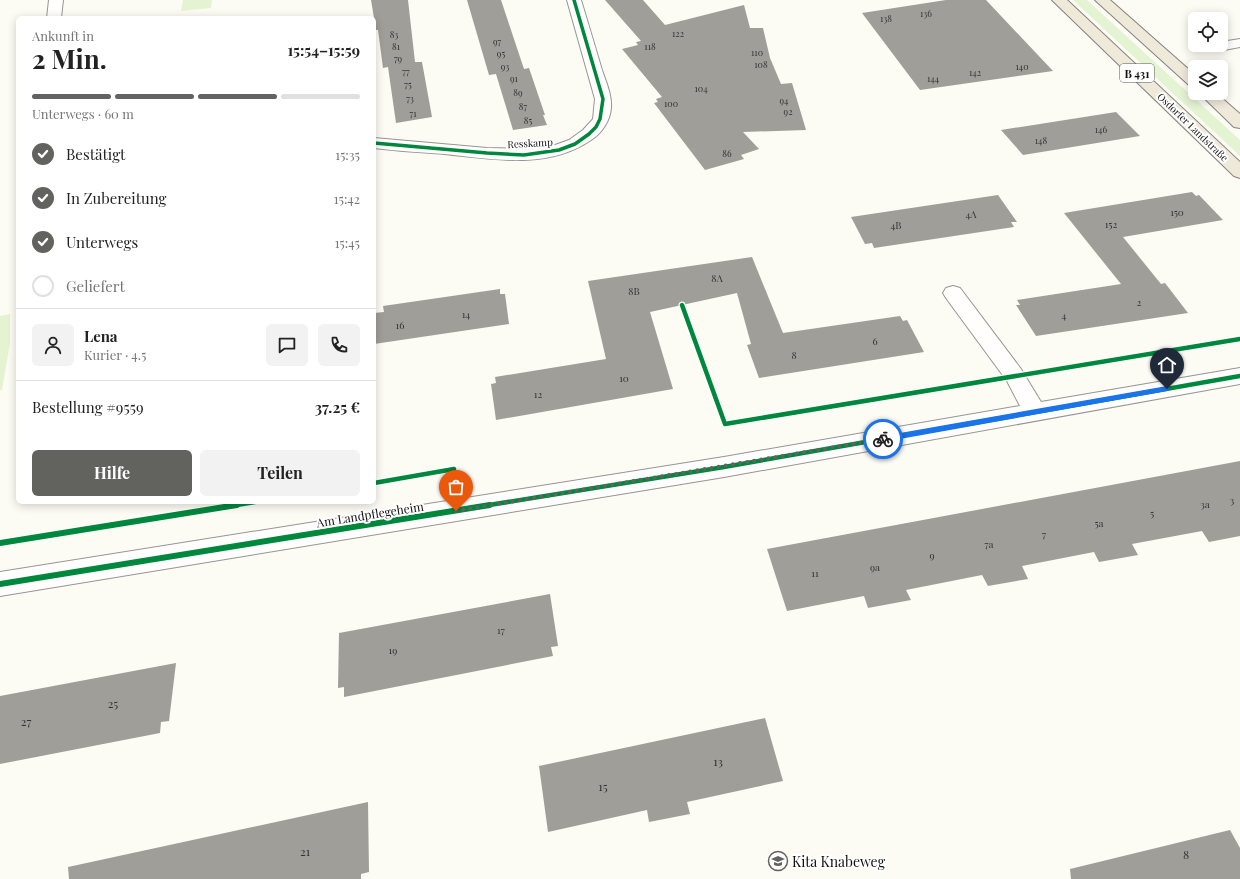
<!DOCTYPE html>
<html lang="de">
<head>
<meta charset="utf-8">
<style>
  body { margin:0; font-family:"Playfair Display",serif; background:#f2f2f2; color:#222; height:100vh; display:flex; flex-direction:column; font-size:15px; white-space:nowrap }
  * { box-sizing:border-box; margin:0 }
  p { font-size:13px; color:#767676 }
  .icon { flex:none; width:22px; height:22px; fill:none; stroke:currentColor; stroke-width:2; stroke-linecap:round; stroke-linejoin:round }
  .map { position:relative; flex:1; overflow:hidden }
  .sheet { position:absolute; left:16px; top:16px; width:360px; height:488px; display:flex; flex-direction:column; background:#fff; border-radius:6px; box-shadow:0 2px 10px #0003 }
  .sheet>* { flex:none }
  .buttons { position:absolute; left:1188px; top:12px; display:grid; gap:8px }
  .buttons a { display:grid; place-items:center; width:40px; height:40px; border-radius:6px; background:#fff; box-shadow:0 2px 10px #0003; font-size:20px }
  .pin { position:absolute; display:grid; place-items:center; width:34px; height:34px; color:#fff; margin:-41px -17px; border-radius:50% 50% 50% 0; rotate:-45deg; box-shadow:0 0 4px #0007 }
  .pin .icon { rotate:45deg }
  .courier { position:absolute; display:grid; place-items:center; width:40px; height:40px; margin:-20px; border:3px solid #1a73e8; border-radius:50%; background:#fff; color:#222; box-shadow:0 1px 5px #0007 }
  .summary em { font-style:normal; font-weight:700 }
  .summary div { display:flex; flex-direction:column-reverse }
  .summary { display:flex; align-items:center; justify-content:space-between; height:68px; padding:0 16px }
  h1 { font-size:26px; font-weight:700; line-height:30px }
  .bar { display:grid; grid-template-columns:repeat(4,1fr); gap:6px 4px; align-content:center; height:48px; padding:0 16px }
  .bar i { height:5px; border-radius:3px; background:#e0e0e0 }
  .bar .selected { background:#62625f }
  .bar p { grid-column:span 4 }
  .line { display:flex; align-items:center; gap:10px; padding:0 16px; border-top:1px solid #e0e0e0 }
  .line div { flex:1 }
  .round { display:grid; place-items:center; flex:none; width:42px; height:42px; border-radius:6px; background:#f2f2f2 }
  ol { padding:0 16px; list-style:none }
  li { display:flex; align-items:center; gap:12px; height:44px }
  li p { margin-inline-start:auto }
  li .icon { padding:4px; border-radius:50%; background:#62625f; color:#fff; stroke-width:4 }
  li:last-child { color:#767676 }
  li i { width:22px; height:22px; border:2px solid #e0e0e0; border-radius:50% }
  .cta { display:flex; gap:8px; margin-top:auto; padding:8px 16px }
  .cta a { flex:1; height:46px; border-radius:6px; background:#62625f; color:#fff; font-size:16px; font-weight:700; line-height:46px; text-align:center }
  .cta a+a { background:#f2f2f2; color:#222 }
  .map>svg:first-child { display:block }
  .green { fill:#e4f4d2 }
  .building { fill:#a09e99 }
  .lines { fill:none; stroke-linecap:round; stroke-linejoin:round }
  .minor-casing { stroke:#969592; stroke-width:2 }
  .major-casing { stroke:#83837f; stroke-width:2 }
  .minor { fill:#fffefd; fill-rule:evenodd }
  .major { fill:#eee9d9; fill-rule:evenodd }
  .cycleway-far2-casing { stroke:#fff; stroke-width:5.5 }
  .cycleway-far1-casing { stroke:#fff; stroke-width:7 }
  .cycleway-casing { stroke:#fff; stroke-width:8 }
  .cycleway-far2 { stroke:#00873e; stroke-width:3.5 }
  .cycleway-far1 { stroke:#00873e; stroke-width:4.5 }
  .cycleway { stroke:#00873e; stroke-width:6 }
  .route { fill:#1a73e8 }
  .done { stroke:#62625f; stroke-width:4; stroke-dasharray:0 7.2 }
  .labels { text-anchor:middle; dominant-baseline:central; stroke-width:4; stroke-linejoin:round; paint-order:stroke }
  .far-number-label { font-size:9px; fill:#333332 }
  .far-street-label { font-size:10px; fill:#0f0f0f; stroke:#fff }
  .number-label { font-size:10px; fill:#333332 }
  .shield { fill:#fff; stroke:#575757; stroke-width:1 }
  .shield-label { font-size:11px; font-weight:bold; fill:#0f0f0f }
  .street-label { font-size:12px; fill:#0f0f0f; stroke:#fff }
  .near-number-label { font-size:12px; fill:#333332 }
  .near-poi-label { font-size:14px; fill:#0f0f0f; stroke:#fff; text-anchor:start }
</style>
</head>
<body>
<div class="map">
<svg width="1240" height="879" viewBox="0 0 1240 879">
  <rect width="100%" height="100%" fill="#fcfbf4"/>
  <path class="green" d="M 183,0 L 212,0 L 211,8 L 181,11 Z
    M 1073,0 L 1087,0 L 1240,140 L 1240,156 Z
    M 10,314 L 10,343 L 2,390 L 0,390 L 0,316 Z"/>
  <path class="building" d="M 371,0 L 408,0 L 415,62 L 422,62 L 432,117 L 396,123 L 388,67 L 383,68 L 378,30 L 376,30 Z
    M 467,0 L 501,0 L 524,69 L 529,68 L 545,115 L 543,115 L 547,125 L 513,130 L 496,74 L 489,75 Z
    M 605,0 L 643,0 L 665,25 L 744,5 L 750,28 L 763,28 L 770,58 L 781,84 L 792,83 L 806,130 L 743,132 L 759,149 L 741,155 L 744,159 L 705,170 L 654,103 L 658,102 L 656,99 L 662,97 L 622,49 L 638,45 L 636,42 L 641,41 Z
    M 946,0 L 986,0 L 1053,71 L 920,90 L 862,13 Z
    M 1116,112 L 1140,136 L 1023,155 L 1001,130 Z
    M 1192,192 L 1196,196 L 1199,195 L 1223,220 L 1123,237 L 1161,284 L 1165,283 L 1188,313 L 1036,336 L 1016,305 L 1020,305 L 1017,300 L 1121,284 L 1064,213 Z
    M 998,195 L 1017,222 L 1011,222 L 1014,227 L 874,248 L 872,243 L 865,244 L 851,217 Z
    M 752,257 L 783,333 L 900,316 L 903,321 L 907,320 L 924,352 L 759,378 L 747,345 L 751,344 L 737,293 L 650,312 L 673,389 L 496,420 L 491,384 L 496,383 L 495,377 L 606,359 L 588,281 Z
    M 500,289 L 500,294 L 505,294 L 509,324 L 374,344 L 374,313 L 384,312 L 383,306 Z
    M 1240,461 L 1240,536 L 1209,542 L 1202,531 L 1132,544 L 1138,555 L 1099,562 L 1094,552 L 1022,566 L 1028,579 L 988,586 L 982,575 L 906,590 L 911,600 L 868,608 L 864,596 L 787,611 L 767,549 Z
    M 550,594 L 558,646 L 551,647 L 553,656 L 344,697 L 344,687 L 338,688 L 339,633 Z
    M 176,663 L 169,721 L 161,722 L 160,733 L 0,764 L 0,696 Z
    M 765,718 L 783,781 L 687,802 L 690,814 L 649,822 L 647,810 L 548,832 L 539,766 Z
    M 368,802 L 369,872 L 361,874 L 361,879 L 69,879 L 68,867 Z
    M 1230,830 L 1240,848 L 1240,879 L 1071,879 L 1070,869 Z"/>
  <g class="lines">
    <defs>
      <path id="minor" d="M 49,0 L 63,0 L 61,18 L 47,18 Z
        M 567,0 L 581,0 C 588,23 595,46 602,70 C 606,82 612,95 611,108 C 610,121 602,133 591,140 C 548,170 492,159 444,154 C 420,152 397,151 374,148 L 374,138 L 487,148 L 524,149 L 555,145 L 569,140 L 583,130 L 593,119 L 595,99 Z
        M 1240,39 L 1240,47 L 1224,50 L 1219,49 L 1217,46 L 1221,45 L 1221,42 Z
        M 953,286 L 960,288 L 1021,369 L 1041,402 L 1240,368 L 1240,384 L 724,477 L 0,596 L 0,572 L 724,457 L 1020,406 L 1007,381 L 946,298 L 943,293 L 946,288 Z"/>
      <path id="major" d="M 1052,0 L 1067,0 L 1240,162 L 1240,178 L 1234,176 Z
        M 1095,0 L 1110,0 L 1195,75 L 1195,88 L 1190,86 Z
        M 1199,93 L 1216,93 L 1240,114 L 1240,128 L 1234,127 Z"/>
    </defs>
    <use href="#minor" class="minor-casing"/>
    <use href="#major" class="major-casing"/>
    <use href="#minor" class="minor"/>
    <use href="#major" class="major"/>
    <defs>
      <path id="cycleway-far2" d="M 374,143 L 487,153 L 524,155 L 559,150 L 575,144 L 589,134 L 596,127 L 600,119 L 603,99 L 574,0"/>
      <path id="cycleway-far1" d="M 682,305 L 725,424 L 1240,339
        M 374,483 L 454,469
        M 231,506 L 255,502
        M 483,506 L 724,467 L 1240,376"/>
      <path id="cycleway" d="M 0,543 L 237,505
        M 0,584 L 490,505"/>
    </defs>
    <use href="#cycleway-far2" class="cycleway-far2-casing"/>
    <use href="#cycleway-far1" class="cycleway-far1-casing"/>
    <use href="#cycleway" class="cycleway-casing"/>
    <use href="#cycleway-far2" class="cycleway-far2"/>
    <use href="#cycleway-far1" class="cycleway-far1"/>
    <use href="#cycleway" class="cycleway"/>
  </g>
  <path class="route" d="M 1167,386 L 1170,389 L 1167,391 L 883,442 L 879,439 L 883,436 Z"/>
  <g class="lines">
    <path class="done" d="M 456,511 L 883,439"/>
  </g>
  <defs>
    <symbol id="school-ring" viewBox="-11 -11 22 22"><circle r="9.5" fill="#fff" stroke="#62625f" stroke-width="1.5"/><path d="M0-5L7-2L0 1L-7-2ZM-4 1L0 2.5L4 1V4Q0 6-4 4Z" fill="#62625f"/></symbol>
  </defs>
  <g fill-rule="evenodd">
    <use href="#school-ring" x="767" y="850" width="22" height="22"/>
  </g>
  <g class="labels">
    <g class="far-number-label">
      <text x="926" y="13">136</text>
      <text x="886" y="18">138</text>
      <text x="678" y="33">122</text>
      <text x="394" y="34">83</text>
      <text x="497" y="41">97</text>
      <text x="396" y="46">81</text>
      <text x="650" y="46">118</text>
      <text x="757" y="52">110</text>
      <text x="501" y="53">95</text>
      <text x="398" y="58">79</text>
      <text x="761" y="64">108</text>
      <text x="505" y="66">93</text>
      <text x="1022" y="66">140</text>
      <text x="406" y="71">77</text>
      <text x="975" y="72">142</text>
      <text x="514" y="78">91</text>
      <text x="933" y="78">144</text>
      <text x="408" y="84">75</text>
      <text x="701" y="88">104</text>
      <text x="518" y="92">89</text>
      <text x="410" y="98">73</text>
      <text x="784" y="100">94</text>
      <text x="671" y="103">100</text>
      <text x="523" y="106">87</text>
      <text x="788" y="111">92</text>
      <text x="413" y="113">71</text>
      <text x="528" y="120">85</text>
      <text x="1101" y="129">146</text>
      <text x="1041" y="140">148</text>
      <text x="727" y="153">86</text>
    </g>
    <g class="far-street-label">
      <text transform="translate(1193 127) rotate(44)">Osdorfer Landstraße</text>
      <text transform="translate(530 143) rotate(-3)">Resskamp</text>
    </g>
    <g class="number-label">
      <text x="1177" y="212">150</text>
      <text x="971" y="214">4A</text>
      <text x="1111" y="224">152</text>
      <text x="896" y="225">4B</text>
      <text x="717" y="278">8A</text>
      <text x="634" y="291">8B</text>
      <text x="1139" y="302">2</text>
      <text x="466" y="314">14</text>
      <text x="1064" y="315">4</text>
      <text x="400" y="325">16</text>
      <text x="875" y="341">6</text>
      <text x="794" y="355">8</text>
      <text x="624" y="378">10</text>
      <text x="538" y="394">12</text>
      <text x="1232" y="500">3</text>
      <text x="1205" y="504">3a</text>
      <text x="1152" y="513">5</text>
      <text x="1099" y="523">5a</text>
      <text x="1044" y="534">7</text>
      <text x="989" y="544">7a</text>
      <text x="932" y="555">9</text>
      <text x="875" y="567">9a</text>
      <text x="815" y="573">11</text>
      <text x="501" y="630">17</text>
      <text x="393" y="650">19</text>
    </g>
    <rect class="shield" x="1120" y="64" width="34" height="18" rx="3"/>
    <g class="shield-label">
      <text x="1137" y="73">B 431</text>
    </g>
    <g class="street-label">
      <text transform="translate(370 514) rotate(-9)">Am Landpflegeheim</text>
    </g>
    <g class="near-number-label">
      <text x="113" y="703">25</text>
      <text x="26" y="721">27</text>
      <text x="718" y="761">13</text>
      <text x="603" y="786">15</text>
      <text x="305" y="851">21</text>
      <text x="1186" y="854">8</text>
    </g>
    <g class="near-poi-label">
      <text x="792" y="861">Kita Knabeweg</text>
    </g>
  </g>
</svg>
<div class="buttons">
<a><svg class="icon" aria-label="locate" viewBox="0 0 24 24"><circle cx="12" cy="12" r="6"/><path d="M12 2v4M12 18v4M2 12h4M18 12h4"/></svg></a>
<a><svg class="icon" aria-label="layers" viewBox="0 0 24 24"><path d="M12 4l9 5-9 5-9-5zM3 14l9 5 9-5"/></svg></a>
</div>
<div class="pin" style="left:456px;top:511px;background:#ea580c"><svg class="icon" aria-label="bag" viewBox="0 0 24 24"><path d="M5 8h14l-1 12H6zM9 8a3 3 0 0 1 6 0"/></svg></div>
<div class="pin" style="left:1167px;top:389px;background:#1f2937"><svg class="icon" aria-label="home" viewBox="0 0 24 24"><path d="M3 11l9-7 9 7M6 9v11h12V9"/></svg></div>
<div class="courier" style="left:883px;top:439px"><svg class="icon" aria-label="bike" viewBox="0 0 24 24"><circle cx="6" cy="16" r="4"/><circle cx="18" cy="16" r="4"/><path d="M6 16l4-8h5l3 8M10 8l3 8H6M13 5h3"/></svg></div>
<section class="sheet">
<div class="summary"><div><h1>2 Min.</h1><p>Ankunft in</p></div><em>15:54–15:59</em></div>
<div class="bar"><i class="selected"></i><i class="selected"></i><i class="selected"></i><i></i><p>Unterwegs · 60 m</p></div>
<ol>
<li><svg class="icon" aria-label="check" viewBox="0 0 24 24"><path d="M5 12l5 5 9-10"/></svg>Bestätigt<p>15:35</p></li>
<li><svg class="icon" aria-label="check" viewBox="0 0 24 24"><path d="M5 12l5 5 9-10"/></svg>In Zubereitung<p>15:42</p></li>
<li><svg class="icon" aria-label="check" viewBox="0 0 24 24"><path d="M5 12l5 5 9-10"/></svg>Unterwegs<p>15:45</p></li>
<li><i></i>Geliefert</li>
</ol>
<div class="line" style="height:72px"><a class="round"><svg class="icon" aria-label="person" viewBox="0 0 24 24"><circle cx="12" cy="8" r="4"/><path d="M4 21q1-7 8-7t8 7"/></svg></a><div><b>Lena</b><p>Kurier · 4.5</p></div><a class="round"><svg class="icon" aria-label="chat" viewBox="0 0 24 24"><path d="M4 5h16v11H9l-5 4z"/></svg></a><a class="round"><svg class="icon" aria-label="phone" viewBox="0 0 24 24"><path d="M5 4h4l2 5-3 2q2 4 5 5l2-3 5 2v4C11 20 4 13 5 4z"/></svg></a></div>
<div class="line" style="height:52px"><div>Bestellung #9559</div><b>37.25 €</b></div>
<div class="cta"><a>Hilfe</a><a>Teilen</a></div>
</section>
</div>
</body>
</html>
